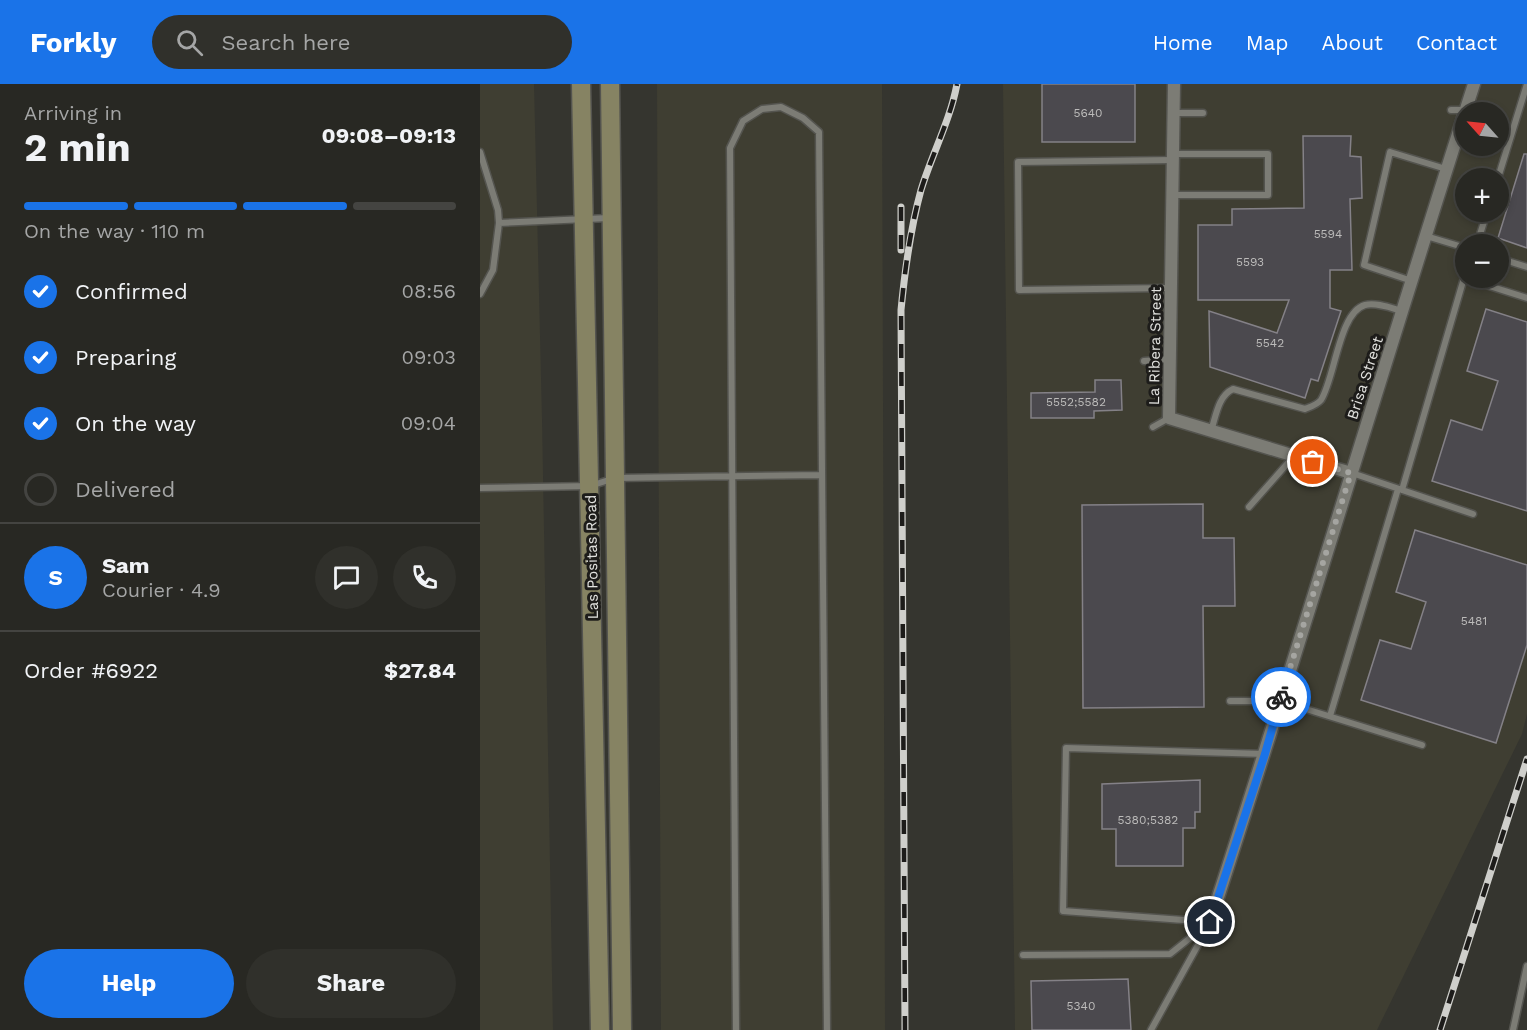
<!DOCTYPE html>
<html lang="en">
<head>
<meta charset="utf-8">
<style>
  body { margin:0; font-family:"Work Sans",sans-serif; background:#30302b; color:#f1f3f6; height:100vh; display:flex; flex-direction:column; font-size:22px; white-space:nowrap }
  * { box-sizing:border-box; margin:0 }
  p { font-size:20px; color:#a5a6a6 }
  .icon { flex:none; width:33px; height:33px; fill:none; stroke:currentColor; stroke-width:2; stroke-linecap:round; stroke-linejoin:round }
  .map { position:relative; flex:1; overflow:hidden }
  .panel { display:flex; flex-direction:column; background:#282823; width:480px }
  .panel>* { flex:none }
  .needle { width:39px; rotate:297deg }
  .tools { position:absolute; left:975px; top:18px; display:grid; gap:12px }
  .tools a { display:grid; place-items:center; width:54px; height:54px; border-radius:50%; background:#282823; box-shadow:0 3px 9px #0003,0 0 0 2px #444441; font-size:30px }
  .pin { position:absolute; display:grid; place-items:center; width:51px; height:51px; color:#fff; margin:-26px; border:3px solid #fff; border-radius:50%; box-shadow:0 2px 6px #0007 }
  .courier { position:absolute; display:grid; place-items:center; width:60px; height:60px; margin:-30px; border:4px solid #1a73e8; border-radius:50%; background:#fff; color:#222; box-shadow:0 2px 8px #0007 }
  .head em { font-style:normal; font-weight:700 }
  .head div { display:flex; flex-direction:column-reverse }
  .head { display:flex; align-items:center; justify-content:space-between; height:102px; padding:0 24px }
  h1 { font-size:39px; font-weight:700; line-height:45px }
  .bar { display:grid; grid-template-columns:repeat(4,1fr); gap:9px 6px; align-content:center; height:72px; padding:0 24px }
  .bar i { height:8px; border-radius:4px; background:#444441 }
  .bar .current { background:#1a73e8 }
  .bar p { grid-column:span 4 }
  .line { display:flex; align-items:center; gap:15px; padding:0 24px; border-top:2px solid #444441 }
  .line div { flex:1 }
  .round { display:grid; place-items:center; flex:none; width:63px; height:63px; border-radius:32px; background:#30302b }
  ol { padding:0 24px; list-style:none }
  li { display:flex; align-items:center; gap:18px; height:66px }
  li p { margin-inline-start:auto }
  li .icon { padding:6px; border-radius:50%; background:#1a73e8; color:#fff; stroke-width:4 }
  li:last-child { color:#a5a6a6 }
  li i { width:33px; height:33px; border:3px solid #444441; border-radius:50% }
  .primary-button { display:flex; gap:12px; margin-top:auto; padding:12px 24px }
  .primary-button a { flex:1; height:69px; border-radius:36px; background:#1a73e8; color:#fff; font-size:24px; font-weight:700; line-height:69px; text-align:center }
  .primary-button a+a { background:#30302b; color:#f1f3f6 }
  header { display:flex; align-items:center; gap:36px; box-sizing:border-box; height:84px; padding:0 30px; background:#1a73e8; color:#fff }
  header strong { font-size:28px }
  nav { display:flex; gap:33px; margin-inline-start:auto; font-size:21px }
  .search { width:420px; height:54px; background:#30302b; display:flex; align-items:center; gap:15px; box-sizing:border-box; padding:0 21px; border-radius:33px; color:#a5a6a6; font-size:22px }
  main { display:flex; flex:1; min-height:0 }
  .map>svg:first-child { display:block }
  .built { fill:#3f3e32; fill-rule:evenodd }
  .building { fill:#4b494e; stroke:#848187; stroke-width:1.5 }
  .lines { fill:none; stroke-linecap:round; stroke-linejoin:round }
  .lane-casing { stroke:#54544f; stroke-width:9 }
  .street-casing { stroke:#54544f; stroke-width:15 }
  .secondary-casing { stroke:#54544f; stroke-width:21 }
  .lane { stroke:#7c7c75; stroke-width:6 }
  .street { stroke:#7c7c75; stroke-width:12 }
  .secondary { stroke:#868363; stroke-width:18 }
  .rail-casing { stroke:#cfcfcb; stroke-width:7 }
  .rail { stroke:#1d1c1a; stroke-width:4.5; stroke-dasharray:14; stroke-linecap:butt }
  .done { stroke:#a5a5a1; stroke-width:6; stroke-dasharray:0 10.8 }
  .route { stroke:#1a73e8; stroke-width:8 }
  .labels { text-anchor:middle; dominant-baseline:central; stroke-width:6; stroke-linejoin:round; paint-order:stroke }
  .number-label { font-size:12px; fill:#bcbbba }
  .street-label { font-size:15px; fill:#e1e1de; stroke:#1d1c1a }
</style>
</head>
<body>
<header>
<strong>Forkly</strong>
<div class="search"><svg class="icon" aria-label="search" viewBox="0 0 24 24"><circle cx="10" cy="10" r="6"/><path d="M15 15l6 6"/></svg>Search here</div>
<nav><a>Home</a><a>Map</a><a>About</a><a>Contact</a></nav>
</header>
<main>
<section class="panel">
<div class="head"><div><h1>2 min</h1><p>Arriving in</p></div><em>09:08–09:13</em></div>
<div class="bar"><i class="current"></i><i class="current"></i><i class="current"></i><i></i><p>On the way · 110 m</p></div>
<ol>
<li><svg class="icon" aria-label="check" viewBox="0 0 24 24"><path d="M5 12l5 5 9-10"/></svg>Confirmed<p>08:56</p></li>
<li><svg class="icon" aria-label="check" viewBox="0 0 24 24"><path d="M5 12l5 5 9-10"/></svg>Preparing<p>09:03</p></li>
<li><svg class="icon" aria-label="check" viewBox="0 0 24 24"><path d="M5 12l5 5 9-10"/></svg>On the way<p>09:04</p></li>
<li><i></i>Delivered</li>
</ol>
<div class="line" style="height:108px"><b class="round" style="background:#1a73e8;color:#fff">S</b><div><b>Sam</b><p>Courier · 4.9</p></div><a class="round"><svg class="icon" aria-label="chat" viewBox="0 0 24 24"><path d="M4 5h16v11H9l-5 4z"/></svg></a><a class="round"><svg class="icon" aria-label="phone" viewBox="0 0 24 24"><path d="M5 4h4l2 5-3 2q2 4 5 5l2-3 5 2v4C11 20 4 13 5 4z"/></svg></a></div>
<div class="line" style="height:78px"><div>Order #6922</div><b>$27.84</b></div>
<div class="primary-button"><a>Help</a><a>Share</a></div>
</section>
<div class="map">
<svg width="1047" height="946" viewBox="0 0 1047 946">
  <rect width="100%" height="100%" fill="#35352f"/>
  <path class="built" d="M 0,0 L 54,0 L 62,335 L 73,946 L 0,946 Z
    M 177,0 L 402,0 L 405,946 L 181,946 Z
    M 523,0 L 1047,0 L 1047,630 L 1042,650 L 897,946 L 535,946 ZM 986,28 L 1018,28 L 1018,62 L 986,62 ZM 986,94 L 1018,94 L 1018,128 L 986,128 ZM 986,160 L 1018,160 L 1018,194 L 986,194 Z"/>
  <path class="building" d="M 562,0 L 655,0 L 655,58 L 562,58 Z
    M 823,52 L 871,52 L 870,72 L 881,73 L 882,114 L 870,115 L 872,186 L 850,186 L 850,224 L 861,227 L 838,297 L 831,295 L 825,314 L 730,283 L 729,227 L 797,249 L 809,216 L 718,216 L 718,141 L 752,141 L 752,125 L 824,124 Z
    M 1044,70 L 1047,70 L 1047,164 L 1018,154 Z
    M 1006,225 L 1047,238 L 1047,427 L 952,397 L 971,336 L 1002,346 L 1018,297 L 987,287 Z
    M 615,296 L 641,296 L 642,326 L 614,327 L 614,334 L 551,334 L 551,309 L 615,308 Z
    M 723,420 L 723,454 L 754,454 L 755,522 L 723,522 L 724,623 L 603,624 L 602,421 Z
    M 935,446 L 1047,481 L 1047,561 L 1016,659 L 881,616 L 900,556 L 931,565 L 946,518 L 916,508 Z
    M 720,696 L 720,728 L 715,728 L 715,744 L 703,744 L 703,782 L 636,782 L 636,745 L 622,745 L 622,700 Z
    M 648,895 L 651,946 L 552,946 L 551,897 Z"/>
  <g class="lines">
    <defs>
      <path id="lane" d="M 971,26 L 985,26
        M 694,29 L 723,29
        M 0,68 L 18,126 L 19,139 L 13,186 L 0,210
        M 1018,94 L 1047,0
        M 693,111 L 788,111 L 788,70 L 693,70
        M 19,139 L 129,134
        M 946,152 L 986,164
        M 997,160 L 1007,128
        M 1018,174 L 1047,183
        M 932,197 L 884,181 L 910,68 L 966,85
        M 691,204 L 539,206 L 538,78 L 693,76
        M 664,277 L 690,275
        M 673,343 L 689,334
        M 731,347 C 736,332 738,312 753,305 L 825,325 C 830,323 837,321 841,316 C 855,294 859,228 885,221 C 896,218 911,224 922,227
        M 872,389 L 993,430
        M 0,404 L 110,402 L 135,394 L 342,391
        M 922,406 L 984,194 L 1047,214
        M 769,423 L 814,372
        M 750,617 L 800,617 L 942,661
        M 850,632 L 918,405
        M 730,838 L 583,827 L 586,664 L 785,670
        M 543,871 L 690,870 L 730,838
        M 256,946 L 250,64 L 263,37 L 282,25 L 301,23 L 323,34 L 339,48 L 347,946
        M 671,946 L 729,841
        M 1033,946 L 1047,882"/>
      <path id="street" d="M 694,0 L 689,334 L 871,389
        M 730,838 C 821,559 904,279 994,0"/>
      <path id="secondary" d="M 101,0 L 120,946
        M 130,0 L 142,946"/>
    </defs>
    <use href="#lane" class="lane-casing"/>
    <use href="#street" class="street-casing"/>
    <use href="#secondary" class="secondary-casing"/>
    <use href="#lane" class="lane"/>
    <use href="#street" class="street"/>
    <use href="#secondary" class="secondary"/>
    <defs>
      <path id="rail" d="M 421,123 L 421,166
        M 425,946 L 421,226 C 425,185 430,146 441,106 C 452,70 470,37 477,0
        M 960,946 L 1047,675"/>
    </defs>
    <use href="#rail" class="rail-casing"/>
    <use href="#rail" class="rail"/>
  </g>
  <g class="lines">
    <path class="done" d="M 801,613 L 871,389 L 833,378"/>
    <path class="route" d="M 730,838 L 785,670 L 801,613"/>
  </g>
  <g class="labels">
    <g class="number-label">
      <text x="608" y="29">5640</text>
      <text x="848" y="150">5594</text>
      <text x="770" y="178">5593</text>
      <text x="790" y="259">5542</text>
      <text x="596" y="318">5552;5582</text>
      <text x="994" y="537">5481</text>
      <text x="668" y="736">5380;5382</text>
      <text x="601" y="922">5340</text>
    </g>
    <g class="street-label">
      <text transform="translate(675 262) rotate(-89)">La Ribera Street</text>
      <text transform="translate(885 294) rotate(-72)">Brisa Street</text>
      <text transform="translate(112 473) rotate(-91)">Las Positas Road</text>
    </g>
  </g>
</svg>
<div class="tools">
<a><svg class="needle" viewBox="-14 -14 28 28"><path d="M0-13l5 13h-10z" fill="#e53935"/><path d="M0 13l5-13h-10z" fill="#a5a6a6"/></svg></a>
<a>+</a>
<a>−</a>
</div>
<div class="pin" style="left:833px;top:378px;background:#ea580c"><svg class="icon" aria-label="bag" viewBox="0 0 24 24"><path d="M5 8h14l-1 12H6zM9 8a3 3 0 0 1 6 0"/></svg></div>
<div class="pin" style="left:730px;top:838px;background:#1f2937"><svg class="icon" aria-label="home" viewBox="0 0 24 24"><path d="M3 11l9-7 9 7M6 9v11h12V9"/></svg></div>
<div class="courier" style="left:801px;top:613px"><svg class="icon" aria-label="bike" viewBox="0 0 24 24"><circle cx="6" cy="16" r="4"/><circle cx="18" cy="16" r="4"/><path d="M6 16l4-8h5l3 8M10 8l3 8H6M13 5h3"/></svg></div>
</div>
</main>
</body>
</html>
